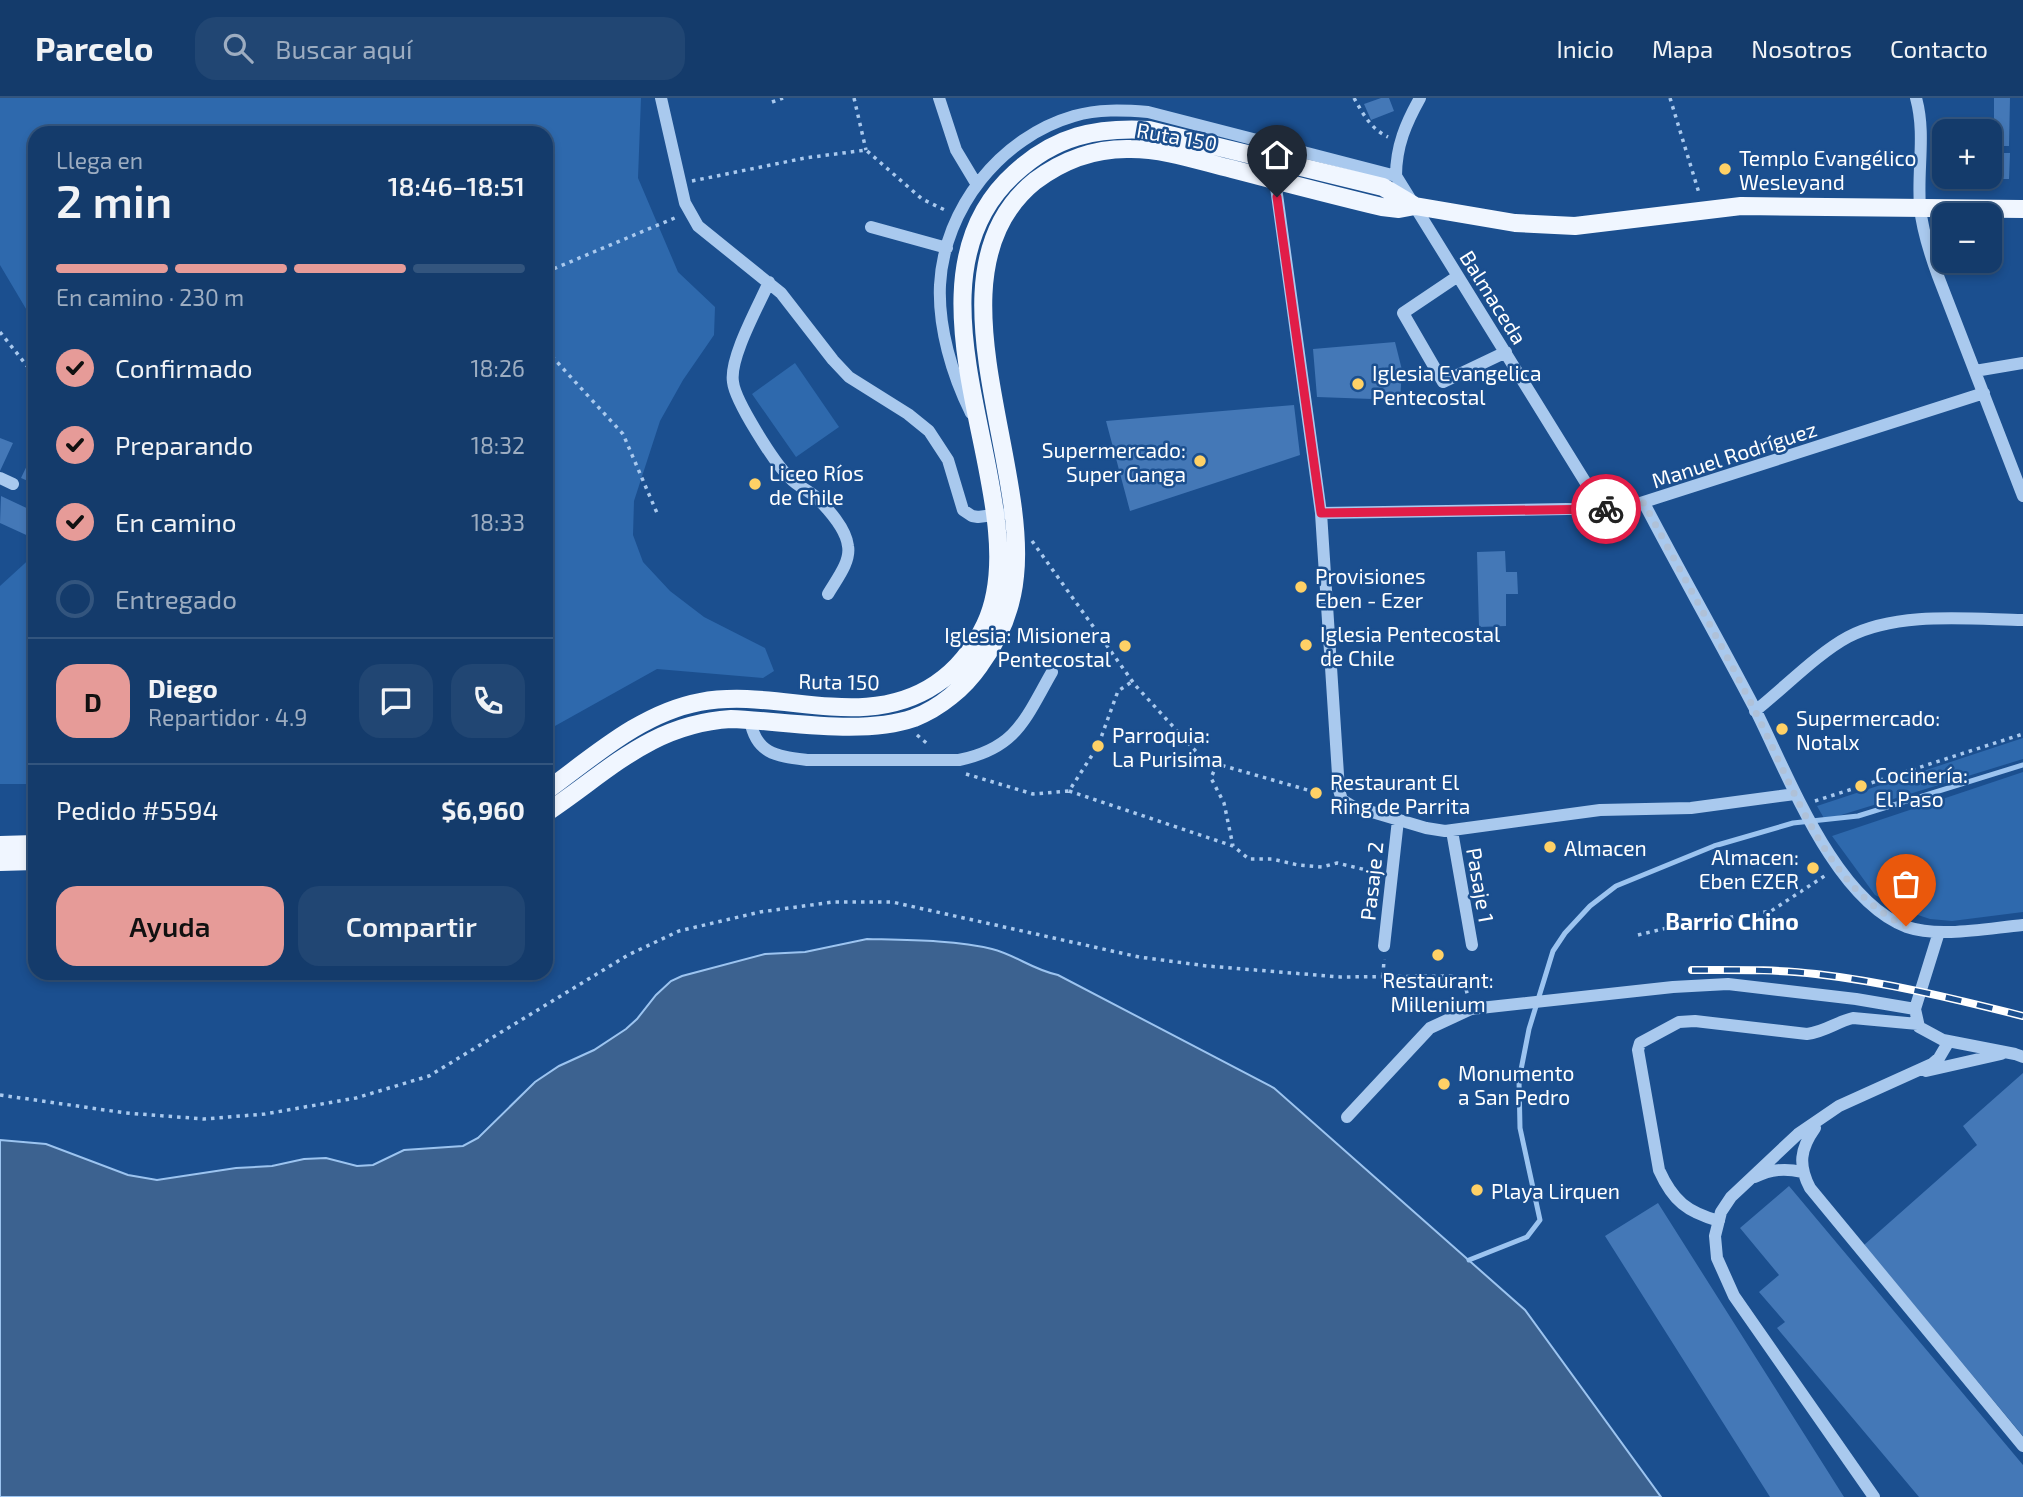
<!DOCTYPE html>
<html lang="es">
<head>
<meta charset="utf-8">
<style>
  body { margin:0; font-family:"Exo 2",sans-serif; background:#214673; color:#f1f3f6; height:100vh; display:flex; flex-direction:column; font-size:26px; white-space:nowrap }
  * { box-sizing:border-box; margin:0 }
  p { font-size:23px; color:#9dadc1 }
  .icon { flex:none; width:38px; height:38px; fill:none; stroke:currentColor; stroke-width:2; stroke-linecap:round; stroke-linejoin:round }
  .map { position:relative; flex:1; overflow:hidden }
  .drawer { position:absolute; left:28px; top:28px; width:525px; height:854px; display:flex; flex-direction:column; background:#143b6b; border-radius:21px; box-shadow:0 4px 10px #0003,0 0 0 2px #33557e }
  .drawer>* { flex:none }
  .fabs { position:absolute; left:1932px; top:21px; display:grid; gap:14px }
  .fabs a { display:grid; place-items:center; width:70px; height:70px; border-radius:14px; background:#143b6b; box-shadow:0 4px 10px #0003,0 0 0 2px #33557e; font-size:35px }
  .pin { position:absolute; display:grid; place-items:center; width:60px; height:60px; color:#fff; margin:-72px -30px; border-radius:50% 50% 50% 0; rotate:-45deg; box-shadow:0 0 7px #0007 }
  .pin .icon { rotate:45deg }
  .courier { position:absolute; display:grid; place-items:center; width:70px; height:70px; margin:-35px; border:5px solid #e11d48; border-radius:50%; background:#fff; color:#222; box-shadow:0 2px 9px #0007 }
  .headline em { font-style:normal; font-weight:600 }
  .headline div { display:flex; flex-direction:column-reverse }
  .headline { display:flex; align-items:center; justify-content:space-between; height:119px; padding:0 28px }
  h1 { font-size:46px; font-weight:600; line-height:52px }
  .bar { display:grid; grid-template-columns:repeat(4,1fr); gap:10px 7px; align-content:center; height:84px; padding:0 28px }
  .bar i { height:9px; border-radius:5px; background:#33557e }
  .bar .active { background:#e69b98 }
  .bar p { grid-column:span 4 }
  .line { display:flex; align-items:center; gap:18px; padding:0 28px; border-top:2px solid #33557e }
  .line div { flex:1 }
  .round { display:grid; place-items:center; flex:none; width:74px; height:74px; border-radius:21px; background:#214673 }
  ol { padding:0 28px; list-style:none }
  li { display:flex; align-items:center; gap:21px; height:77px }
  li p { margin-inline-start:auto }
  li .icon { padding:7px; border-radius:50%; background:#e69b98; color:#111; stroke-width:4 }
  li:last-child { color:#9dadc1 }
  li i { width:38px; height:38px; border:4px solid #33557e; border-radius:50% }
  .action { display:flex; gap:14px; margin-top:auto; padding:14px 28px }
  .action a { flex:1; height:80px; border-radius:21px; background:#e69b98; color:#111; font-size:28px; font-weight:600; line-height:80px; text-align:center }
  .action a+a { background:#214673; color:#f1f3f6 }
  header { display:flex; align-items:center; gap:42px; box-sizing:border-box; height:98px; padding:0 35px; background:#143b6b; border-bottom:2px solid #33557e }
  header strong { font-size:33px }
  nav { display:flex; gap:38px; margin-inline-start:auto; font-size:24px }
  .search { width:490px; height:63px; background:#214673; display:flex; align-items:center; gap:18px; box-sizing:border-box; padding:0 24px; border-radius:21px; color:#9dadc1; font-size:26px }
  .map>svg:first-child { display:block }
  .green { fill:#2e69ad }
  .water { fill:#3c6290; stroke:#9cc4f0; stroke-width:2 }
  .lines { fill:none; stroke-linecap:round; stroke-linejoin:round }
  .stream { stroke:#9cc4f0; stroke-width:5 }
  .building { fill:#4478b7 }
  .path { stroke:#a9c9ee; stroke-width:3.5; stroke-dasharray:3.5 5; stroke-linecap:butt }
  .minor { stroke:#a9c9ee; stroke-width:12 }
  .major { stroke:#f0f6ff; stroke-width:18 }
  .rail-casing { stroke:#fff; stroke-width:8 }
  .rail { stroke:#1b4f8f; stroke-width:5; stroke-dasharray:16; stroke-linecap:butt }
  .done { stroke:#afc1d8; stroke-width:7; stroke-dasharray:0 12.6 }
  .route { stroke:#e11d48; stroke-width:9 }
  .poi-dot { fill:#ffd166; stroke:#1b4f8f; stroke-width:2.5 }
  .labels { text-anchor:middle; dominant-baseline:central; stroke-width:5; stroke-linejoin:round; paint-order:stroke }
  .street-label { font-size:21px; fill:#fff; stroke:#1b4f8f }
  .poi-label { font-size:21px; fill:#fff; stroke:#1b4f8f; text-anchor:start }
  .neighbourhood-label { font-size:23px; font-weight:bold; fill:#fff; stroke:#1b4f8f }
</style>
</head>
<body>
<header>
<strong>Parcelo</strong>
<div class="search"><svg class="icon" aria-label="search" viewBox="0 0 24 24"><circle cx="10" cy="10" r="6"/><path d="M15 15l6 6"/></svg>Buscar aquí</div>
<nav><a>Inicio</a><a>Mapa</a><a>Nosotros</a><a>Contacto</a></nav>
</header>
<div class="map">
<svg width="2023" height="1399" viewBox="0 0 2023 1399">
  <rect width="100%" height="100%" fill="#1b4f8f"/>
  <path class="green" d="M 0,0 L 641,0 L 638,80 L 678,174 L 715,209 L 714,237 L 683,282 L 660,323 L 634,403 L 633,437 L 643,464 L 670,493 L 704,519 L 765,550 L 774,573 L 763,580 L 657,571 L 546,633 L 546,35 L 35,35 L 35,226 L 0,167 Z
    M 795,265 L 839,329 L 796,359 L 752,296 Z
    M 35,456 L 35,686 L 0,686 L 0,488 Z
    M 2023,640 L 2023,661 L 1825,722 L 1817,708 Z
    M 2023,674 L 2023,814 L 1952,823 L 1930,821 L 1909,814 L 1875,797 L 1832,738 Z"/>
  <path class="water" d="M 867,841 C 905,842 956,842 992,851 C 1016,857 1033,872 1058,877 L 1274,990 L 1525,1212 L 1661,1399 L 0,1399 L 0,1042 L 46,1046 L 128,1077 L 157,1082 L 236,1070 L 272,1068 L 304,1061 L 326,1060 L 357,1068 L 373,1067 L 404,1052 L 463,1048 L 478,1040 L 535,984 L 559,968 L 594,952 L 626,931 L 637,921 L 656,897 L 671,883 L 682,878 L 765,856 L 805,854 Z"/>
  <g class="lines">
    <path class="stream" d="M 1469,1162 L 1527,1139 L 1540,1122 L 1520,1030 L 1519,982 L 1529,931 L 1553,853 L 1565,835 L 1590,808 L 1616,788 L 1714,748 L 1793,725 L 1858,718 L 2023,667"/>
  </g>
  <path class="building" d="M 1381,0 L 1389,0 L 1394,13 L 1371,22 L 1364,6 Z
    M 1994,0 L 2010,0 L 2009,48 L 1990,48 L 1990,21 L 1994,21 Z
    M 1990,55 L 2010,55 L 2009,81 L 1990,81 Z
    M 1963,79 L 1982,79 L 1982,85 L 1963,85 Z
    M 1395,244 L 1402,272 L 1400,302 L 1317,299 L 1313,251 Z
    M 1294,307 L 1300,357 L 1130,413 L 1106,323 Z
    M 0,340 L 13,345 L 0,373 Z
    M 32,357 L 35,359 L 35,386 L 21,380 Z
    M 1,398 L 35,414 L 35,441 L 0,425 Z
    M 1505,453 L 1506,474 L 1517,474 L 1518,496 L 1506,496 L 1506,528 L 1479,529 L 1477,454 Z
    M 2023,975 L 2023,1338 L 1864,1147 L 1977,1047 L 1963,1028 Z
    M 1789,1088 L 2023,1367 L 2023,1399 L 1919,1399 L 1777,1230 L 1785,1224 L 1759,1194 L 1779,1177 L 1740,1130 Z
    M 1658,1105 L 1844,1399 L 1770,1399 L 1605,1138 Z"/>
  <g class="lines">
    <path class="path" d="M 854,0 L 866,52
      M 1354,0 C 1363,16 1371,31 1388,39
      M 1670,0 L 1699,95
      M 772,4 L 783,0
      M 692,83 L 805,60 L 866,52 L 922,101 L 947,113
      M 546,174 L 677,119
      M 0,234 L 35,278
      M 546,252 L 623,336 L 657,415
      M 1032,443 L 1135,587 L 1202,660 L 1217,666 L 1325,697
      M 917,637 L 930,648
      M 1217,666 L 1211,680 L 1224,705 L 1233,748
      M 966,676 L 1033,696 L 1069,693 L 1098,648 L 1118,593 L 1133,583
      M 1069,693 L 1233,748 L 1249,761 L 1272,761 L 1298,767 L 1322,769 L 1337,765 L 1379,775
      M 1815,703 L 2023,636
      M 1638,837 L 1679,827 L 1771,813 L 1826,777
      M 1383,878 L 1384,861
      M 0,997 L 126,1015 L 204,1021 L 265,1016 L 356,1000 L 429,978 L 628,857 L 679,833 L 760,814 L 833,804 L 892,804 L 1139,859 L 1207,868 L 1340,879 L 1455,878 L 1464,883 L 1468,899"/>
    <path class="minor" d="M 661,0 L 685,105 L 698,128 L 781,195 L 833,262 L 849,279 L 908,316 L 929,333 L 948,362 L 963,412 L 972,418 L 978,419 L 1001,416
      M 939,0 L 956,52 L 977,87
      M 1420,0 C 1406,25 1396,48 1396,78 L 1602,411
      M 1916,0 C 1926,36 1917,72 1920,109 C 1922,132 1930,156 1938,178 L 2023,398
      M 1275,82 L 1321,415 L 1339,692 L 1342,702 L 1352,708 L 1426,730 L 1445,733 L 1600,712 L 1691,710 L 1795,696
      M 871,129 L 947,150
      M 1458,178 L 1403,215 L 1443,284 L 1506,254
      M 769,184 C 759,207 729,260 733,284 C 735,303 775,366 790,380 C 797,388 808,392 816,399 C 828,411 846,430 848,448 C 851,464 836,482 828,496
      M 1975,273 L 2023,265
      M 971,315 C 952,277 938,229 940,187 C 944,110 1001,39 1074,18 C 1098,11 1123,12 1148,14 L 1396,78
      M 0,380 L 13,386
      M 1644,405 C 1680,474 1719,542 1755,611 C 1788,676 1834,802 1907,829 C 1939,840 1989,830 2023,827
      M 1321,415 L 1625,410 L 1984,295
      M 1755,613 C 1783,591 1818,555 1848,539 C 1897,513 1969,521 2023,522
      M 750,622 C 756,656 776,658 807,662 L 959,662 C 1017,650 1025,621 1052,574
      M 1452,733 L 1472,847
      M 1939,834 L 1915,911 L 1919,929 L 1943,942 L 2015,956 L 2023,959
      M 1384,848 L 1398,722
      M 1926,973 L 2001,956
      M 1347,1019 L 1430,930 L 1471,911 L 1673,889 L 1728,886 L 1856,901 L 1915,911
      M 1815,1030 C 1800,1051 1798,1067 1810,1090 L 2023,1348
      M 1755,1079 C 1771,1071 1785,1070 1802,1074
      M 1719,1123 C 1687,1114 1673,1103 1659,1072 L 1638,952 L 1640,945 L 1679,924 L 1695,923 L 1807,936 C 1825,934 1836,924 1853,920 L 1918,926
      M 1874,1399 L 1734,1198 L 1717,1160 L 1715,1138 L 1721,1114 L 1731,1099 L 1798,1036 L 1839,1008 L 1932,966 L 1939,960 L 1949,943"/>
    <path class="major" d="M 546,693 C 593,659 641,615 700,604 C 779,589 863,635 936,586 C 957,572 974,550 985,527 C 999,497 1000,465 997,433 C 988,321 914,165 1015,75 C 1055,38 1096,29 1149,32 L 1383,89 L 1415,108
      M 546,715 C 609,673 651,626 731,621 C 786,623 862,638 914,620 C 940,610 964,590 980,567 C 999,541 1012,510 1015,478 C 1028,359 924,172 1035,83 C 1063,62 1096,50 1131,51 C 1165,51 1199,63 1232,71 C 1282,84 1332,97 1382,109 L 1399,111 L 1415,108 L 1515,125 L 1575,128 L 1741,108 L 2023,111
      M 0,747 L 35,746
      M 0,764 L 35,763"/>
    <defs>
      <path id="rail" d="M 1692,872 C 1733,872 1775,871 1816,876 C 1886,884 1955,901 2023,918"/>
    </defs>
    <use href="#rail" class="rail-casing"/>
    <use href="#rail" class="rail"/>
  </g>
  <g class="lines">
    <path class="done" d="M 1606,411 L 1644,405 C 1681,475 1720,543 1755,613 C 1792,686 1827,792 1906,828"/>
    <path class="route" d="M 1277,99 L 1321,415 L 1606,411"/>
  </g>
  <g class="poi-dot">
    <circle cx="1725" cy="71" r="7"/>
    <circle cx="1358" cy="286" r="7"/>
    <circle cx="1200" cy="363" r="7"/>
    <circle cx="755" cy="386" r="7"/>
    <circle cx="1301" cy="489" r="7"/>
    <circle cx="1306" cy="547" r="7"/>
    <circle cx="1125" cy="548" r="7"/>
    <circle cx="1782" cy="631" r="7"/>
    <circle cx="1098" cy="648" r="7"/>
    <circle cx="1861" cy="688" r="7"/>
    <circle cx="1316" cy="695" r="7"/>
    <circle cx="1550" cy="749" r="7"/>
    <circle cx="1813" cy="770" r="7"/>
    <circle cx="1438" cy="857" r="7"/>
    <circle cx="1444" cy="986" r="7"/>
    <circle cx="1477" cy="1092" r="7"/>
  </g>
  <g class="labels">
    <g class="street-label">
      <text transform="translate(1177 38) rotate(10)">Ruta 150</text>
      <text transform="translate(1494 199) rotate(58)">Balmaceda</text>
      <text transform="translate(1734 356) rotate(-18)">Manuel Rodríguez</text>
      <text transform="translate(839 583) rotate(1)">Ruta 150</text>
      <text transform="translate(1371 783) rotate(-84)">Pasaje 2</text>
      <text transform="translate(1481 787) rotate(80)">Pasaje 1</text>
    </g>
    <g class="poi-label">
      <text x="1739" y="59">Templo Evangélico<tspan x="1739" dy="24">Wesleyand</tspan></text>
      <text x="1372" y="274">Iglesia Evangelica<tspan x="1372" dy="24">Pentecostal</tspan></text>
      <text x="1186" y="351" text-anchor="end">Supermercado:<tspan x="1186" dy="24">Super Ganga</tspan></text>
      <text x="769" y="374">Liceo Ríos<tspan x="769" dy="24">de Chile</tspan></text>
      <text x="1315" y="477">Provisiones<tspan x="1315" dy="24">Eben - Ezer</tspan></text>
      <text x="1320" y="535">Iglesia Pentecostal<tspan x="1320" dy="24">de Chile</tspan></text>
      <text x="1111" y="536" text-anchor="end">Iglesia: Misionera<tspan x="1111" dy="24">Pentecostal</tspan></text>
      <text x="1796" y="619">Supermercado:<tspan x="1796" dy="24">Notalx</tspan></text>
      <text x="1112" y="636">Parroquia:<tspan x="1112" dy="24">La Purisima</tspan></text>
      <text x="1875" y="676">Cocinería:<tspan x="1875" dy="24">El Paso</tspan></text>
      <text x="1330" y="683">Restaurant El<tspan x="1330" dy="24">Ring de Parrita</tspan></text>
      <text x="1564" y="749">Almacen</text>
      <text x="1799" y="758" text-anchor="end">Almacen:<tspan x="1799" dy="24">Eben EZER</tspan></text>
      <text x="1438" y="881" text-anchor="middle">Restaurant:<tspan x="1438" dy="24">Millenium</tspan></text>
      <text x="1458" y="974">Monumento<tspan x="1458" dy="24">a San Pedro</tspan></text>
      <text x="1491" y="1092">Playa Lirquen</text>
    </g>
    <g class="neighbourhood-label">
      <text x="1732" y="823">Barrio Chino</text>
    </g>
  </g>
</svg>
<div class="fabs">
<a>+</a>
<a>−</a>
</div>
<div class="pin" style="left:1906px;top:828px;background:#ea580c"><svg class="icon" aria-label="bag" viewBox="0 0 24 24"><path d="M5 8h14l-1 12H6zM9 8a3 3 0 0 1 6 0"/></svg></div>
<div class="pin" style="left:1277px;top:99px;background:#1f2937"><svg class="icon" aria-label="home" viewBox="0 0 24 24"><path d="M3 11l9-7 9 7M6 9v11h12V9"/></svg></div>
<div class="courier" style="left:1606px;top:411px"><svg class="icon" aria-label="bike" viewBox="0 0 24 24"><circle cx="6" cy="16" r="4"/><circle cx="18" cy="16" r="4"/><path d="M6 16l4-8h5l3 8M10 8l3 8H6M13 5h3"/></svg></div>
<section class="drawer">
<div class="headline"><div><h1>2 min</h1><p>Llega en</p></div><em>18:46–18:51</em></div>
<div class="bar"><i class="active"></i><i class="active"></i><i class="active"></i><i></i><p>En camino · 230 m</p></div>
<ol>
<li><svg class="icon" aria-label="check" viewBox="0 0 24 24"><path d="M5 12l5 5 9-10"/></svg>Confirmado<p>18:26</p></li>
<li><svg class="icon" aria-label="check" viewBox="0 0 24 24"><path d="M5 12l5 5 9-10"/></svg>Preparando<p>18:32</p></li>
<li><svg class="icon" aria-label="check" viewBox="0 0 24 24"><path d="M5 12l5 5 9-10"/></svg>En camino<p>18:33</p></li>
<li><i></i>Entregado</li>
</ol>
<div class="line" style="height:126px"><b class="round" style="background:#e69b98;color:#111">D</b><div><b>Diego</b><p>Repartidor · 4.9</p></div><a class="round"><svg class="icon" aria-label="chat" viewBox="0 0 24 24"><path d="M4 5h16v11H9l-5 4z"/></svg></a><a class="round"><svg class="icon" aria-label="phone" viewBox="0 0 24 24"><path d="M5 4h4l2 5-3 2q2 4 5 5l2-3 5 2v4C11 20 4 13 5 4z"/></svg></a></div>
<div class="line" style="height:91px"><div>Pedido #5594</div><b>$6,960</b></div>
<div class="action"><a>Ayuda</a><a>Compartir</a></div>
</section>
</div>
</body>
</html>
